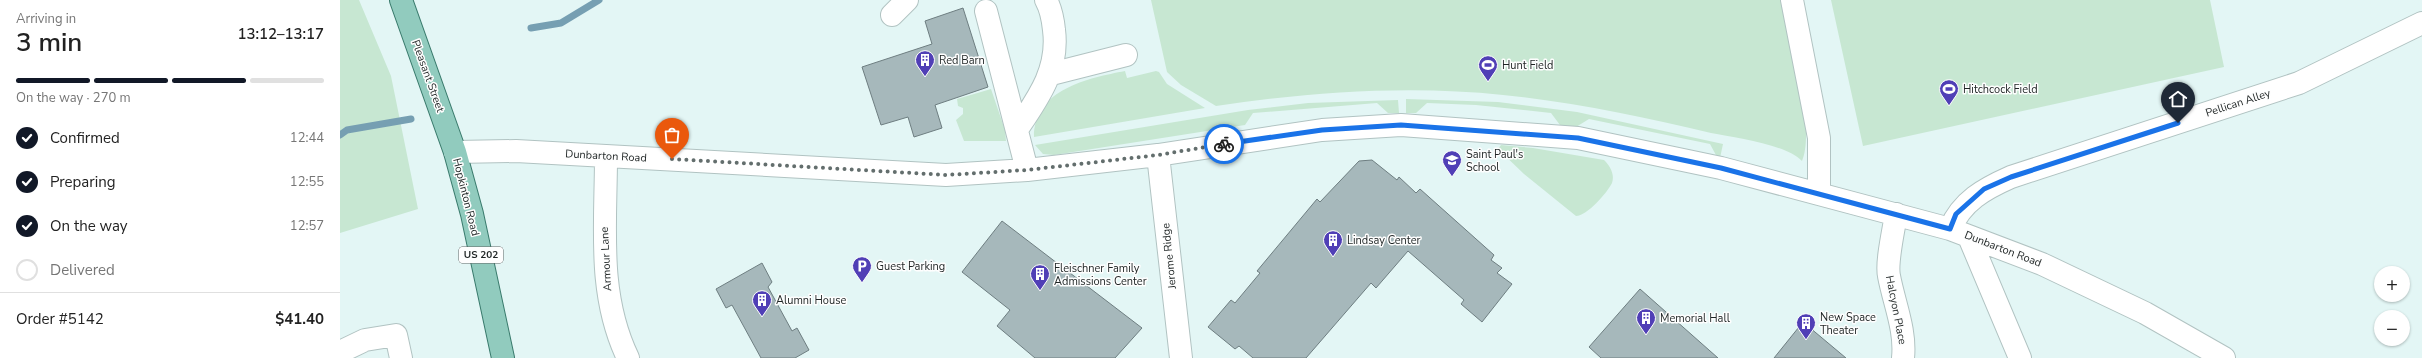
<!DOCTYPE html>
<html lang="en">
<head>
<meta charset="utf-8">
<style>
  body { margin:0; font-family:"Nunito Sans",sans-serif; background:#f2f2f2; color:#222; height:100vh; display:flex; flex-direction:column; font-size:15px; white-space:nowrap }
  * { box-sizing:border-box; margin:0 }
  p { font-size:13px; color:#767676 }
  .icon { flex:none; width:22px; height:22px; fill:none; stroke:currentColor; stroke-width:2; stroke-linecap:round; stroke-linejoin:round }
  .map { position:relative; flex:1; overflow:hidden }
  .panel { display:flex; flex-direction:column; background:#fff; width:340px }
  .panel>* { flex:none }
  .buttons { position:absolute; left:2034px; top:266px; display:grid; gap:8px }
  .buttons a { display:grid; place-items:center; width:36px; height:36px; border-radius:50%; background:#fff; box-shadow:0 1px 3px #0004; font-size:20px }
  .pin { position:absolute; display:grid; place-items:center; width:34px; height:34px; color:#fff; margin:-41px -17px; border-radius:50% 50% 50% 0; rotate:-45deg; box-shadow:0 0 4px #0007 }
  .pin .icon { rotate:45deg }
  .courier { position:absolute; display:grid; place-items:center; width:40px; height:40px; margin:-20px; border:3px solid #1a73e8; border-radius:50%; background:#fff; color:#222; box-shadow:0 1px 5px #0007 }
  .head em { font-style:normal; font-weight:600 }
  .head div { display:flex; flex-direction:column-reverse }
  .head { display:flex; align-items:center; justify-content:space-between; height:68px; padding:0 16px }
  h1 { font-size:26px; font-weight:600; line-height:30px }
  .bar { display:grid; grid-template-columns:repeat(4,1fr); gap:6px 4px; align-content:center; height:48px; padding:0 16px }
  .bar i { height:5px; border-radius:3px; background:#e0e0e0 }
  .bar .selected { background:#111827 }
  .bar p { grid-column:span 4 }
  .line { display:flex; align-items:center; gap:10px; padding:0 16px; border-top:1px solid #e0e0e0 }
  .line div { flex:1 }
  ol { padding:0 16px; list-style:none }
  li { display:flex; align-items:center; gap:12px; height:44px }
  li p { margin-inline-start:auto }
  li .icon { padding:4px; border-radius:50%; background:#111827; color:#fff; stroke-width:4 }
  li:last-child { color:#767676 }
  li i { width:22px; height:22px; border:2px solid #e0e0e0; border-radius:50% }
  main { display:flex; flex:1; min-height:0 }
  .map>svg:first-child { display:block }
  .green { fill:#c7e7d2 }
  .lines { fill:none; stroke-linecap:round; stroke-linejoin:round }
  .stream { stroke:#769fb2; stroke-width:7 }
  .building { fill:#a6b8bb; stroke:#6e7e81 }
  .minor-casing { stroke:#b1c3c2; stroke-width:24 }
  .major-casing { stroke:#397a6c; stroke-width:24 }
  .minor { stroke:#fff; stroke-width:22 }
  .major { stroke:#91cbbe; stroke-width:22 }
  .done { stroke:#636e6d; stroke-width:4; stroke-dasharray:0 7.2 }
  .route { stroke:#1a73e8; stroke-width:5 }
  .labels { text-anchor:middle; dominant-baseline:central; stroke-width:3; stroke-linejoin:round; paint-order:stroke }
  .shield { fill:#fefefe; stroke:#616565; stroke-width:1 }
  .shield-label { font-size:10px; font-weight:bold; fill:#1e2424 }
  .poi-label { font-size:11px; fill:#1e2424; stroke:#fefefe; text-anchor:start }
  .street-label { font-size:11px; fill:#1e2424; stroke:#fefefe }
</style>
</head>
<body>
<main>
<section class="panel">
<div class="head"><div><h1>3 min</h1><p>Arriving in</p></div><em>13:12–13:17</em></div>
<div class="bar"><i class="selected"></i><i class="selected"></i><i class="selected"></i><i></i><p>On the way · 270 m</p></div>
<ol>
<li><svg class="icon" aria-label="check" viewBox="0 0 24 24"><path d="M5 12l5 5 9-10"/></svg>Confirmed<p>12:44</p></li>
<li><svg class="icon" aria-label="check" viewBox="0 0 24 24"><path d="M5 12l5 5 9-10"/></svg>Preparing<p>12:55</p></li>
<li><svg class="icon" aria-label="check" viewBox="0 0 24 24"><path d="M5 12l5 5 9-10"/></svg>On the way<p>12:57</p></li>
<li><i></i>Delivered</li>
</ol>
<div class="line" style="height:52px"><div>Order #5142</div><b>$41.40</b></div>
</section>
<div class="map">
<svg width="2082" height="358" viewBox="0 0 2082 358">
  <rect width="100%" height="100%" fill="#e3f6f5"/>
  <path class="green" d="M 0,0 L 19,0 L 51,76 L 78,209 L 0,233 Z
    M 811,0 L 1443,0 C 1450,38 1476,128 1462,161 C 1445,144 1396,138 1371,133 C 1302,117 1233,102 1163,95 C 1069,85 970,92 876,106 L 841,85 L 827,72 Z
    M 1491,0 L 1870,0 L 1884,67 L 1523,146 Z
    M 785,71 L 787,78 L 816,71 L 819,72 L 827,84 L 865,108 L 694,137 C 694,89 749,78 785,71 Z
    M 651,89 L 665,130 L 666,141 L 624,141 L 616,120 L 623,114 L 623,108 L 618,106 L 617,99 Z
    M 1066,99 L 1158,102 L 1237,112 L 1383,144 L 1380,158 L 1377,157 L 1370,144 L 1249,119 L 1236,127 L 1220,125 L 1211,113 L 1136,105 L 1087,103 L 1076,113 L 1066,113 Z
    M 1058,100 L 1059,113 L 1048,113 L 1037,103 L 913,113 L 905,125 L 714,155 L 703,154 L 695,145 L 908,110 L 968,103 Z
    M 1161,145 L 1193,148 L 1264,160 C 1270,166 1275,174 1272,183 C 1267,193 1247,216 1236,216 L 1184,174 L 1158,149 Z"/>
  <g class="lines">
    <path class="stream" d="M 191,28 L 221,23 L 259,0
      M 0,135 L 7,130 L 71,119"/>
  </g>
  <path class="building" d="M 623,8 L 648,87 L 595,105 L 602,128 L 574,137 L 568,117 L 541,125 L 522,67 L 592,44 L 585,21 Z
    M 1032,160 L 1057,180 L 1059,177 L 1076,193 L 1080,189 L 1154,255 L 1151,260 L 1162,268 L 1157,273 L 1172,284 L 1142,322 L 1121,304 L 1124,300 L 1068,251 L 1036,288 L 1031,283 L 966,358 L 913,358 L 899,346 L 895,349 L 868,327 L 891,300 L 895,303 L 920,273 L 917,271 L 977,199 L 980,202 L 1019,161 Z
    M 662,221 L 802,328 L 775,358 L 695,358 L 657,326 L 670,310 L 622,272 Z
    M 422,263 L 432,282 L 428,287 L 452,331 L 457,328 L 469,350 L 455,358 L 421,358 L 392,305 L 386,308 L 376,289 Z
    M 1300,289 L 1378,358 L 1261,358 L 1249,347 Z
    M 1463,322 L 1506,358 L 1434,358 Z"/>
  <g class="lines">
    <defs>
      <path id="minor" d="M 1452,0 L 1479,138 L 1479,194
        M 646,11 L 687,170
        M 552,15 L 567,0
        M 711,74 L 786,55
        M 678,128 C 699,97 719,69 714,30 C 713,20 711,9 706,0
        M 115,152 L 176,151 L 606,175 L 687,170 L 818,155 L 982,130 L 1061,125 L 1238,138 L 1381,168 L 1610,229 L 1702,264 L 1805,313 L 1884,358
        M 818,155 L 841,358
        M 266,156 C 266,225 257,294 288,358
        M 1556,214 C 1554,229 1546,262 1549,276 C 1554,303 1566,330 1563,358
        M 1610,229 C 1622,201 1644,189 1671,177 L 1959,83 L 2082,23
        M 1629,237 L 1680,358
        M 2,358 L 0,352 L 25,340 L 56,335 L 61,358"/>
      <path id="major" d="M 61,0 L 115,152 L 132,214 L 163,358"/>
    </defs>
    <use href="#minor" class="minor-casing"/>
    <use href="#major" class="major-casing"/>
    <use href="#minor" class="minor"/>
    <use href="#major" class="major"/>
  </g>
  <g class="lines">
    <path class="done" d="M 332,159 L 606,175 L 687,170 L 818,155 L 884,144"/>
    <path class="route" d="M 884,144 L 982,130 L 1061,125 L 1238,138 L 1381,168 L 1610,229 L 1616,214 L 1644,189 L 1671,177 L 1838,123"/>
  </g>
  <defs>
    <symbol id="building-pin" viewBox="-11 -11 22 30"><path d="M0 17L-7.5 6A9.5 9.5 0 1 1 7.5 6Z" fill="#503fb6" stroke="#fefefe"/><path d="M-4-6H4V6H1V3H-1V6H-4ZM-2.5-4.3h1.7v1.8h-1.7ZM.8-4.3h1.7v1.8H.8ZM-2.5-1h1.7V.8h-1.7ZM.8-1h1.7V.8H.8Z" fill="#fff"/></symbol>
    <symbol id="stadium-pin" viewBox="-11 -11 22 30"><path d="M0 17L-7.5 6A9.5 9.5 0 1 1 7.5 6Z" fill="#503fb6" stroke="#fefefe"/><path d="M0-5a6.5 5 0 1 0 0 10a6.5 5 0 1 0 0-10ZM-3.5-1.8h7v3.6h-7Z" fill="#fff"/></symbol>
    <symbol id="school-pin" viewBox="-11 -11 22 30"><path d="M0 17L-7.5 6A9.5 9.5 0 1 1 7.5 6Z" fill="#503fb6" stroke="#fefefe"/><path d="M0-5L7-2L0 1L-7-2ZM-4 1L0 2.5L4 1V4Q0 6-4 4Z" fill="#fff"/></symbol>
    <symbol id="parking-pin" viewBox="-11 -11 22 30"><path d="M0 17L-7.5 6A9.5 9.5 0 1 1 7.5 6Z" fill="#503fb6" stroke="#fefefe"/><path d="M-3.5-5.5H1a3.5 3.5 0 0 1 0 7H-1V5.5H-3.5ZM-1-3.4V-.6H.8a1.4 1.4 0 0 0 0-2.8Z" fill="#fff"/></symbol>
  </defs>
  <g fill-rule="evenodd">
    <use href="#building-pin" x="574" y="49" width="22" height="30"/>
    <use href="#stadium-pin" x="1137" y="54" width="22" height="30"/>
    <use href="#stadium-pin" x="1598" y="78" width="22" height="30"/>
    <use href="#school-pin" x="1101" y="149" width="22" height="30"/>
    <use href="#building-pin" x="982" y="229" width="22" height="30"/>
    <use href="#parking-pin" x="511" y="255" width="22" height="30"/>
    <use href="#building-pin" x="689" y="263" width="22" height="30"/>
    <use href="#building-pin" x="411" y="289" width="22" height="30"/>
    <use href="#building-pin" x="1295" y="307" width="22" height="30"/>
    <use href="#building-pin" x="1455" y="312" width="22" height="30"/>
  </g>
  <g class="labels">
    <rect class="shield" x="119" y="247" width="44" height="16" rx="3"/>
    <g class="shield-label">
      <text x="141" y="255">US 202</text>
    </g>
    <g class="poi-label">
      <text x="599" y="60">Red Barn</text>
      <text x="1162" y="65">Hunt Field</text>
      <text x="1623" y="89">Hitchcock Field</text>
      <text x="1126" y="154">Saint Paul's<tspan x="1126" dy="13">School</tspan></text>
      <text x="1007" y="240">Lindsay Center</text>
      <text x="536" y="266">Guest Parking</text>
      <text x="714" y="268">Fleischner Family<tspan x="714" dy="13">Admissions Center</tspan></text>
      <text x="436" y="300">Alumni House</text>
      <text x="1480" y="317">New Space<tspan x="1480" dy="13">Theater</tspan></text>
      <text x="1320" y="318">Memorial Hall</text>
    </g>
    <g class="street-label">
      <text transform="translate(88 76) rotate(70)">Pleasant Street</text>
      <text transform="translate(1898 103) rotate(-18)">Pellican Alley</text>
      <text transform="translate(266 156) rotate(3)">Dunbarton Road</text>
      <text transform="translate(126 197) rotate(76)">Hopkinton Road</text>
      <text transform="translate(1663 249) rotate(21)">Dunbarton Road</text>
      <text transform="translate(829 256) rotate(-96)">Jerome Ridge</text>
      <text transform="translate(266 259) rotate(-93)">Armour Lane</text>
      <text transform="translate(1556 310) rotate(79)">Halcyon Place</text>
    </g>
  </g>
</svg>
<div class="buttons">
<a>+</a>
<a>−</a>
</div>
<div class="pin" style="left:332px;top:159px;background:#ea580c"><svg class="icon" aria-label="bag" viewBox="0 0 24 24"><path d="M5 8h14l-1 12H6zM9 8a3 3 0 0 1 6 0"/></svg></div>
<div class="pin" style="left:1838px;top:123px;background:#1f2937"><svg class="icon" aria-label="home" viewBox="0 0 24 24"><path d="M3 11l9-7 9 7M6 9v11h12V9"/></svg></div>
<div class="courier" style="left:884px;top:144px"><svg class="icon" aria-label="bike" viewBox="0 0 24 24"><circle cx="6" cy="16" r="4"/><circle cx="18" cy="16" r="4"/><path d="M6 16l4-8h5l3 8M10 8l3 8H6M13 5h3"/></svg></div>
</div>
</main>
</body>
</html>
